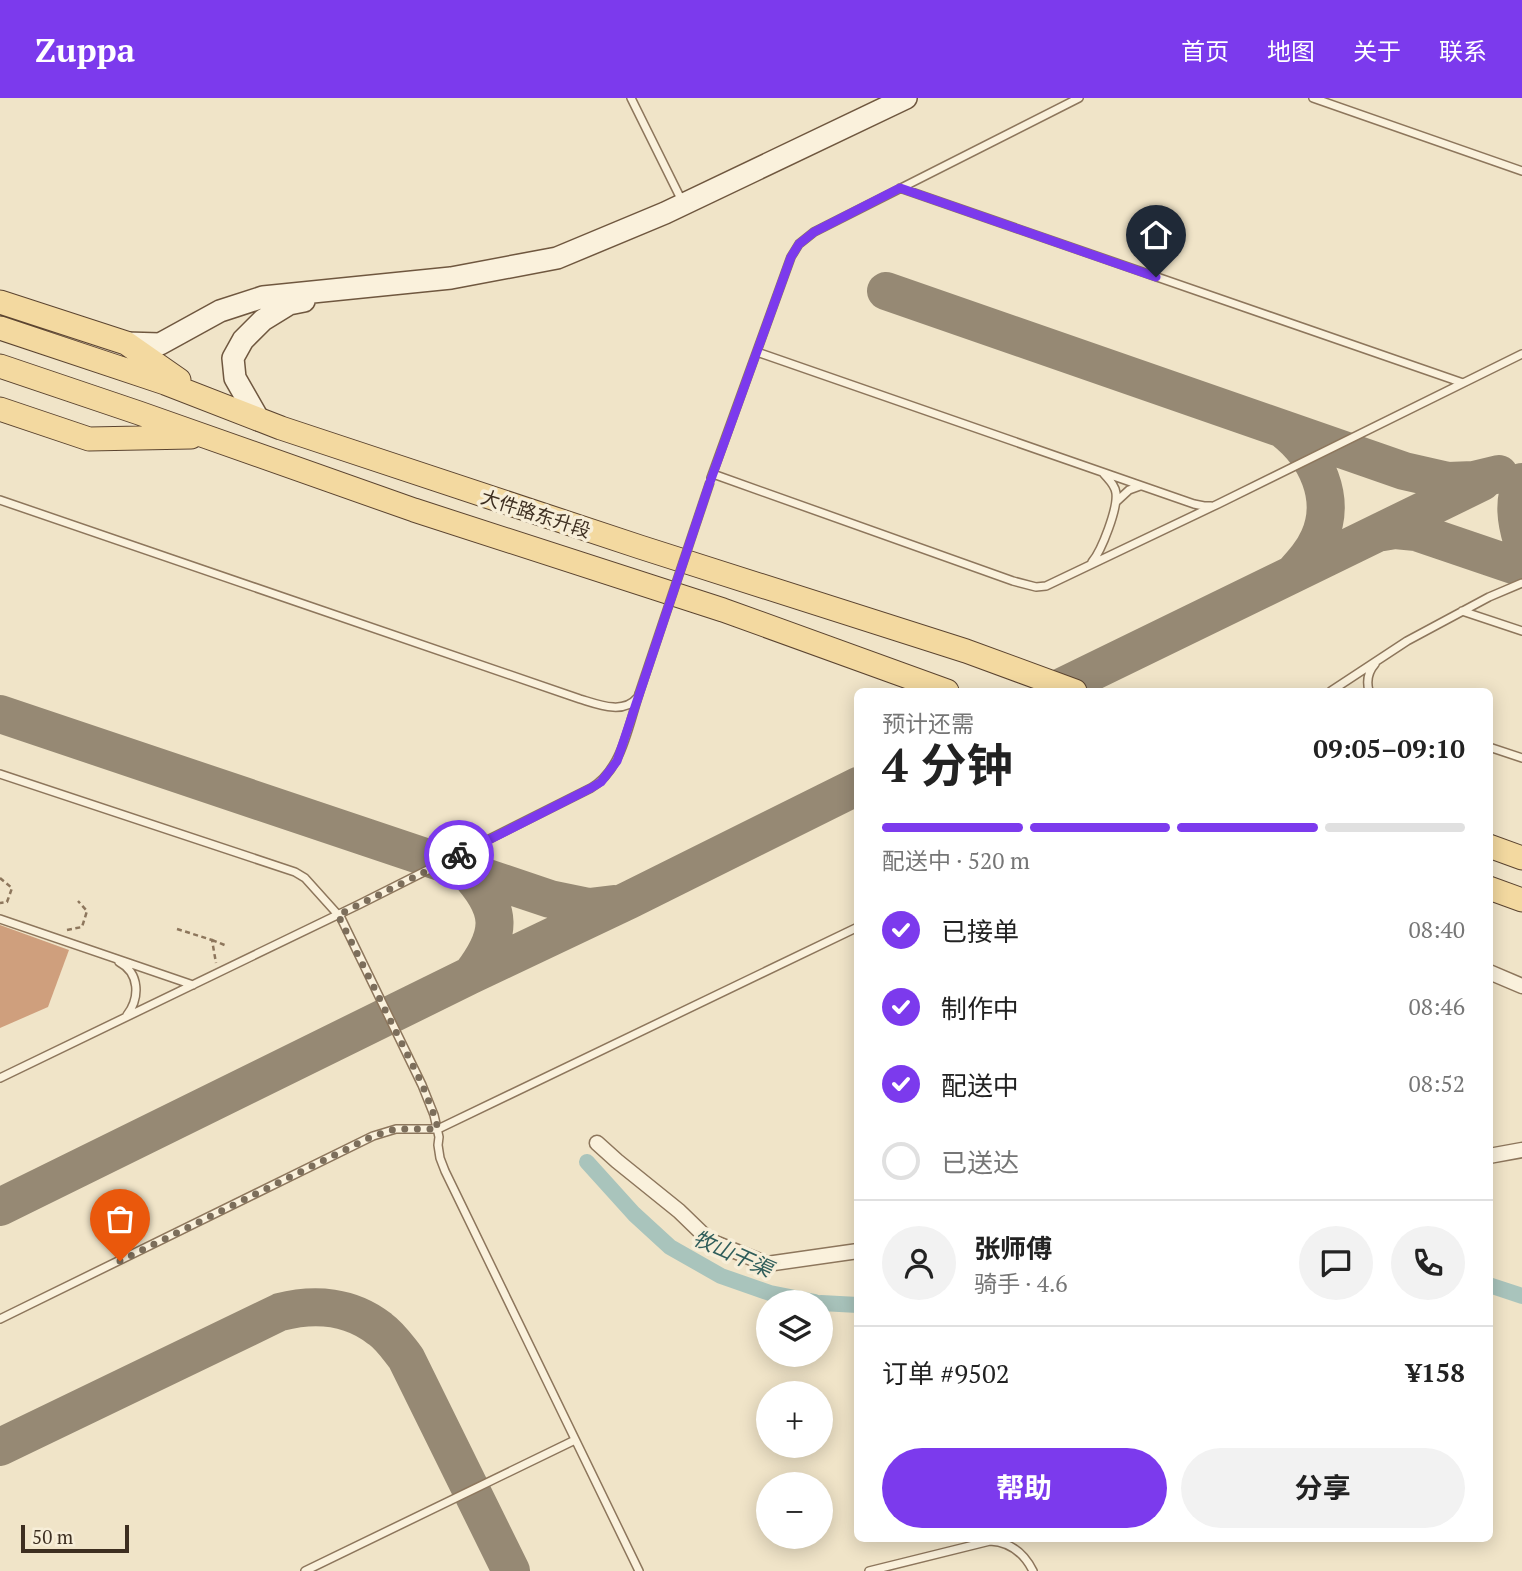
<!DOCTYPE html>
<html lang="zh">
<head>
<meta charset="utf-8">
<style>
  body { margin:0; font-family:"PT Serif","Noto Sans SC",serif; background:#f2f2f2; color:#222; height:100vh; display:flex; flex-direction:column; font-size:26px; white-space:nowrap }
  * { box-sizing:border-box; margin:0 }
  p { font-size:23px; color:#767676 }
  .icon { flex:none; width:38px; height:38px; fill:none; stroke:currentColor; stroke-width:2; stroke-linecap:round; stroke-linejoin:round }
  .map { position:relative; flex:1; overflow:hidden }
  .drawer { position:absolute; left:854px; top:590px; width:639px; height:854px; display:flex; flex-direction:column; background:#fff; border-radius:10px; box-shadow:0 4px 18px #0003 }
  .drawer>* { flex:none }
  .fabs { position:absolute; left:756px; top:1192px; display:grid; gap:14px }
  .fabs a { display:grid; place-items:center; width:77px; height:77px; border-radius:50%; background:#fff; box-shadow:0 4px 18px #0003; font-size:35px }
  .scale { position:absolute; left:21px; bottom:18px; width:108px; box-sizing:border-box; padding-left:7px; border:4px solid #3d2e20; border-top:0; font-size:19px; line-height:24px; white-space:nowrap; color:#3d2e20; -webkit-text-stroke:5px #f7eed8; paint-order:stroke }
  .pin { position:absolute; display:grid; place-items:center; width:60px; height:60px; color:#fff; margin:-72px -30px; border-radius:50% 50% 50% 0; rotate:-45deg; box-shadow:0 0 7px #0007 }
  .pin .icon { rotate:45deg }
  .courier { position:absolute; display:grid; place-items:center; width:70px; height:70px; margin:-35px; border:5px solid #7c3aed; border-radius:50%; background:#fff; color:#222; box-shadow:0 2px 9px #0007 }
  .head em { font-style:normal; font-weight:700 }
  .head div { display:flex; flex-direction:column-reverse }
  .head { display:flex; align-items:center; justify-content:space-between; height:119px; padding:0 28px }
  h1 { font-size:46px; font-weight:700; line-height:52px }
  .bar { display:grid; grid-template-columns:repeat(4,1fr); gap:10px 7px; align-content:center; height:84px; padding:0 28px }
  .bar i { height:9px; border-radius:5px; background:#e0e0e0 }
  .bar .selected { background:#7c3aed }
  .bar p { grid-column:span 4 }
  .line { display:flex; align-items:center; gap:18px; padding:0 28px; border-top:2px solid #e0e0e0 }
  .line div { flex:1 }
  .round { display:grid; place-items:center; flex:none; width:74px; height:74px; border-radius:37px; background:#f2f2f2 }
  ol { padding:0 28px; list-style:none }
  li { display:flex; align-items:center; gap:21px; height:77px }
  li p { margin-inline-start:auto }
  li .icon { padding:7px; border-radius:50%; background:#7c3aed; color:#fff; stroke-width:4 }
  li:last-child { color:#767676 }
  li i { width:38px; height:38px; border:4px solid #e0e0e0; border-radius:50% }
  .button { display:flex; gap:14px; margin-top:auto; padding:14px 28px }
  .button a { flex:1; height:80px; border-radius:42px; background:#7c3aed; color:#fff; font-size:28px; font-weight:700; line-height:80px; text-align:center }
  .button a+a { background:#f2f2f2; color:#222 }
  header { display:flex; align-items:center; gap:42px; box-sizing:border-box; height:98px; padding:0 35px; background:#7c3aed; color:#fff }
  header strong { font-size:33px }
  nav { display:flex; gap:38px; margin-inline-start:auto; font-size:24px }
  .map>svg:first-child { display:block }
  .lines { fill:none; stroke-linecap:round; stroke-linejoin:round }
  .canal { stroke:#a9c4bc; stroke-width:16 }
  .taxiway { stroke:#968974; stroke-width:38 }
  .building { fill:#cf9f7d }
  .lane-casing { stroke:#8d765c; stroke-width:10 }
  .street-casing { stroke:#8d765c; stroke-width:17 }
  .secondary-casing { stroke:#6f573f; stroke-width:24 }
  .primary-casing { stroke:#5b4430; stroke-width:25 }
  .path { stroke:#8d765c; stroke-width:2.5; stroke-dasharray:5 3.5; stroke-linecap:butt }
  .lane { stroke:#faf1dc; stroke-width:7 }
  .street { stroke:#faf1dc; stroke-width:14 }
  .secondary { stroke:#faf1dc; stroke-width:21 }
  .primary { stroke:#f3d9a0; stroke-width:23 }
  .lane-bridge-casing { stroke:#8d765c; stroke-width:10; stroke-linecap:butt }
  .lane-bridge { stroke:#faf1dc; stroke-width:7 }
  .done { stroke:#7c6e5b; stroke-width:7; stroke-dasharray:0 12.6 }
  .route { stroke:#7c3aed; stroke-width:9 }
  .labels { text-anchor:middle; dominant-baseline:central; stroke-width:7; stroke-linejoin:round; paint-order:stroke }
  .street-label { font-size:19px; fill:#3d2e20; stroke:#f7eed8 }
  .water-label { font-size:21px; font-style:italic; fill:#2f5d5a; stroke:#f7eed8 }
</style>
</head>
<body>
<header>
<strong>Zuppa</strong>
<nav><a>首页</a><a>地图</a><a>关于</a><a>联系</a></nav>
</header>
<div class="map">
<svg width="1522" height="1473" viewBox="0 0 1522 1473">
  <rect width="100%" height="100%" fill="#f0e4c8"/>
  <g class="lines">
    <path class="canal" d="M 587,1064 L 634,1116 L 670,1149 L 721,1178 L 770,1195 L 815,1204
      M 1489,1187 L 1522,1198
      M 821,1205 L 858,1207"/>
    <path class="taxiway" d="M 886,193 L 1404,373 L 1448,383 L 1474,382 L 1499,376
      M 1284,332 C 1316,357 1337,400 1319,440 C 1313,454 1303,465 1293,476
      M 1522,384 C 1513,403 1516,423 1522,443
      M 1383,434 L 1395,432 L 1416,434 L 1522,470
      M 1053,593 L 1482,384
      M 0,616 L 550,801 L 589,809 L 614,806
      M 467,773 C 503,812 503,835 471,877
      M 0,1109 L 471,877 L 629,802 L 858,688
      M 0,1349 L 280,1214 C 315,1205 351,1208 380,1231 C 391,1239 398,1250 406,1260 L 511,1473"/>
  </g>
  <path class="building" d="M 0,827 L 69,852 L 48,909 L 0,930 Z"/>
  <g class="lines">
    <defs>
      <path id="lane" d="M 631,0 L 682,103
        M 1313,0 L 1522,73
        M 900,90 L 1463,285
        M 757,254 L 1194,406 L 1204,408 L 1211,408
        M 713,376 L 1013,483 L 1036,489 L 1046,488 L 1218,406 L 1522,256
        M 711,380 L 791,159 L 799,146 L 814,134 L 1079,0
        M 0,402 L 580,601 C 597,606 623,617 637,600
        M 1116,404 L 1129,392 L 1140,388
        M 1092,464 C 1102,452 1118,410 1116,395 C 1115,387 1109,382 1104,376
        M 1462,513 L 1522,533
        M 1331,593 L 1407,543 L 1489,499 L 1522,485
        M 1369,593 C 1366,582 1368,574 1375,566
        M 1489,649 L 1522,660
        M 0,676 L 295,774 L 305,780 L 341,820 L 422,987 L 434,1017 L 439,1039 L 438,1047 L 440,1060 L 445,1073 L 639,1473
        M 0,821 L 193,887
        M 119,864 C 140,875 140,900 127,917
        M 0,980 L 360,806 L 591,690 C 622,672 628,628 639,596
        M 0,1221 L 373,1038 L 396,1031 L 438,1031 L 858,829
        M 305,1473 L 575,1342
        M 869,1473 L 990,1443 C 1011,1444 1024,1455 1033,1473"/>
      <path id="street" d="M 1489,874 L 1522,888
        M 597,1045 L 617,1063 L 679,1113 L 710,1143 L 767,1166 L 858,1153
        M 1489,1058 L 1522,1052"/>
      <path id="secondary" d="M 126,245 L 160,246 L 220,213 L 263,199 L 451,180 L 557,160 L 665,115 L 906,0
        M 259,322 L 235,280 L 233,260 L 243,242 L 263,222 L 289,206 L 304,203"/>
      <path id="primary" d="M 0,204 L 126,245 L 179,282
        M 0,230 L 165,285 L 281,330 L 640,449 L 966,553 L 1075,593
        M 0,268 L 139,315 L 414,412 L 723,512 L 947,593
        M 0,311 L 89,341 L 191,339
        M 1489,748 L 1522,760
        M 1489,790 L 1522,802"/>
    </defs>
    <use href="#lane" class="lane-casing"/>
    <use href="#street" class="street-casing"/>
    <use href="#secondary" class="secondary-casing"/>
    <use href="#primary" class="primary-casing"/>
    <path class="path" d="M 0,780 L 12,790 L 7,804 L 0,805
      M 177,831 L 212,842 L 216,865
      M 67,832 L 82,829 L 87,813 L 78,803
      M 212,842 L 227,848"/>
    <use href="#lane" class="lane"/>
    <use href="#street" class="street"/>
    <use href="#secondary" class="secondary"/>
    <use href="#primary" class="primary"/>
    <defs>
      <path id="lane-bridge" d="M 639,596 L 710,384"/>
    </defs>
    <use href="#lane-bridge" class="lane-bridge-casing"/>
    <use href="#lane-bridge" class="lane-bridge"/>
  </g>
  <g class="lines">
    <path class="done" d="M 120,1163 L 373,1038 L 396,1031 L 438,1031 L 434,1017 L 422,986 L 338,817 L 459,757"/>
    <path class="route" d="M 459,757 L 591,690 L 601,684 L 617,663 L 710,384 L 791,159 L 799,146 L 814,134 L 900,90 L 1156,179"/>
  </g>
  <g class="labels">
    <g class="street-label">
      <text transform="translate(536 415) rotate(18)">大件路东升段</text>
    </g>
    <g class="water-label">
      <text transform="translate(733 1155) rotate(24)">牧山干渠</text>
    </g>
  </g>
</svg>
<div class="fabs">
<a><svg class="icon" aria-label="layers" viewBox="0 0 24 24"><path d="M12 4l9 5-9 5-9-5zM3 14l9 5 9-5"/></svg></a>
<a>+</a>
<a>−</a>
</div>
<div class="scale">50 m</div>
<div class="pin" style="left:120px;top:1163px;background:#ea580c"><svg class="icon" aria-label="bag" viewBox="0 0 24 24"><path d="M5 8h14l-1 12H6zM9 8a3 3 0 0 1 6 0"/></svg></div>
<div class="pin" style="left:1156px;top:179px;background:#1f2937"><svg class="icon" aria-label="home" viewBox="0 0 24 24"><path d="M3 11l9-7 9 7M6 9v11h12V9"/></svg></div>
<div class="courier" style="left:459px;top:757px"><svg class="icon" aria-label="bike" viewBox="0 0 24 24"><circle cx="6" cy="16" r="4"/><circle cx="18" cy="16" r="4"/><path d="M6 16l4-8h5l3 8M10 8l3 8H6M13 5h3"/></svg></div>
<section class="drawer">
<div class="head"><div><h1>4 分钟</h1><p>预计还需</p></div><em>09:05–09:10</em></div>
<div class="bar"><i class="selected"></i><i class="selected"></i><i class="selected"></i><i></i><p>配送中 · 520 m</p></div>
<ol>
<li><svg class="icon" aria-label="check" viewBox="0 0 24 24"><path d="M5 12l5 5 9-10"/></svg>已接单<p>08:40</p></li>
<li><svg class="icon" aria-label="check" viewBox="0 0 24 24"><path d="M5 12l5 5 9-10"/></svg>制作中<p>08:46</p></li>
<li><svg class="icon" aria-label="check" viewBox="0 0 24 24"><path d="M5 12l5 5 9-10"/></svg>配送中<p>08:52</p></li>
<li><i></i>已送达</li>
</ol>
<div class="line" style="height:126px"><a class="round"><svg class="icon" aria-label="person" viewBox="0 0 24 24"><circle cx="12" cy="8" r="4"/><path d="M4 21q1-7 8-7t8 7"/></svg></a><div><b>张师傅</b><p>骑手 · 4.6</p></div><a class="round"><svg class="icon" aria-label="chat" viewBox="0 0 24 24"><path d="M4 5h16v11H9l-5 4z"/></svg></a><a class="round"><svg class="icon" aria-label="phone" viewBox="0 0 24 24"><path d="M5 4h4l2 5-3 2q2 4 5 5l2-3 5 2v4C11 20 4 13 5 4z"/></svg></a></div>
<div class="line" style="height:91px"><div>订单 #9502</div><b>¥158</b></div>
<div class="button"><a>帮助</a><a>分享</a></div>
</section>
</div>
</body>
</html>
